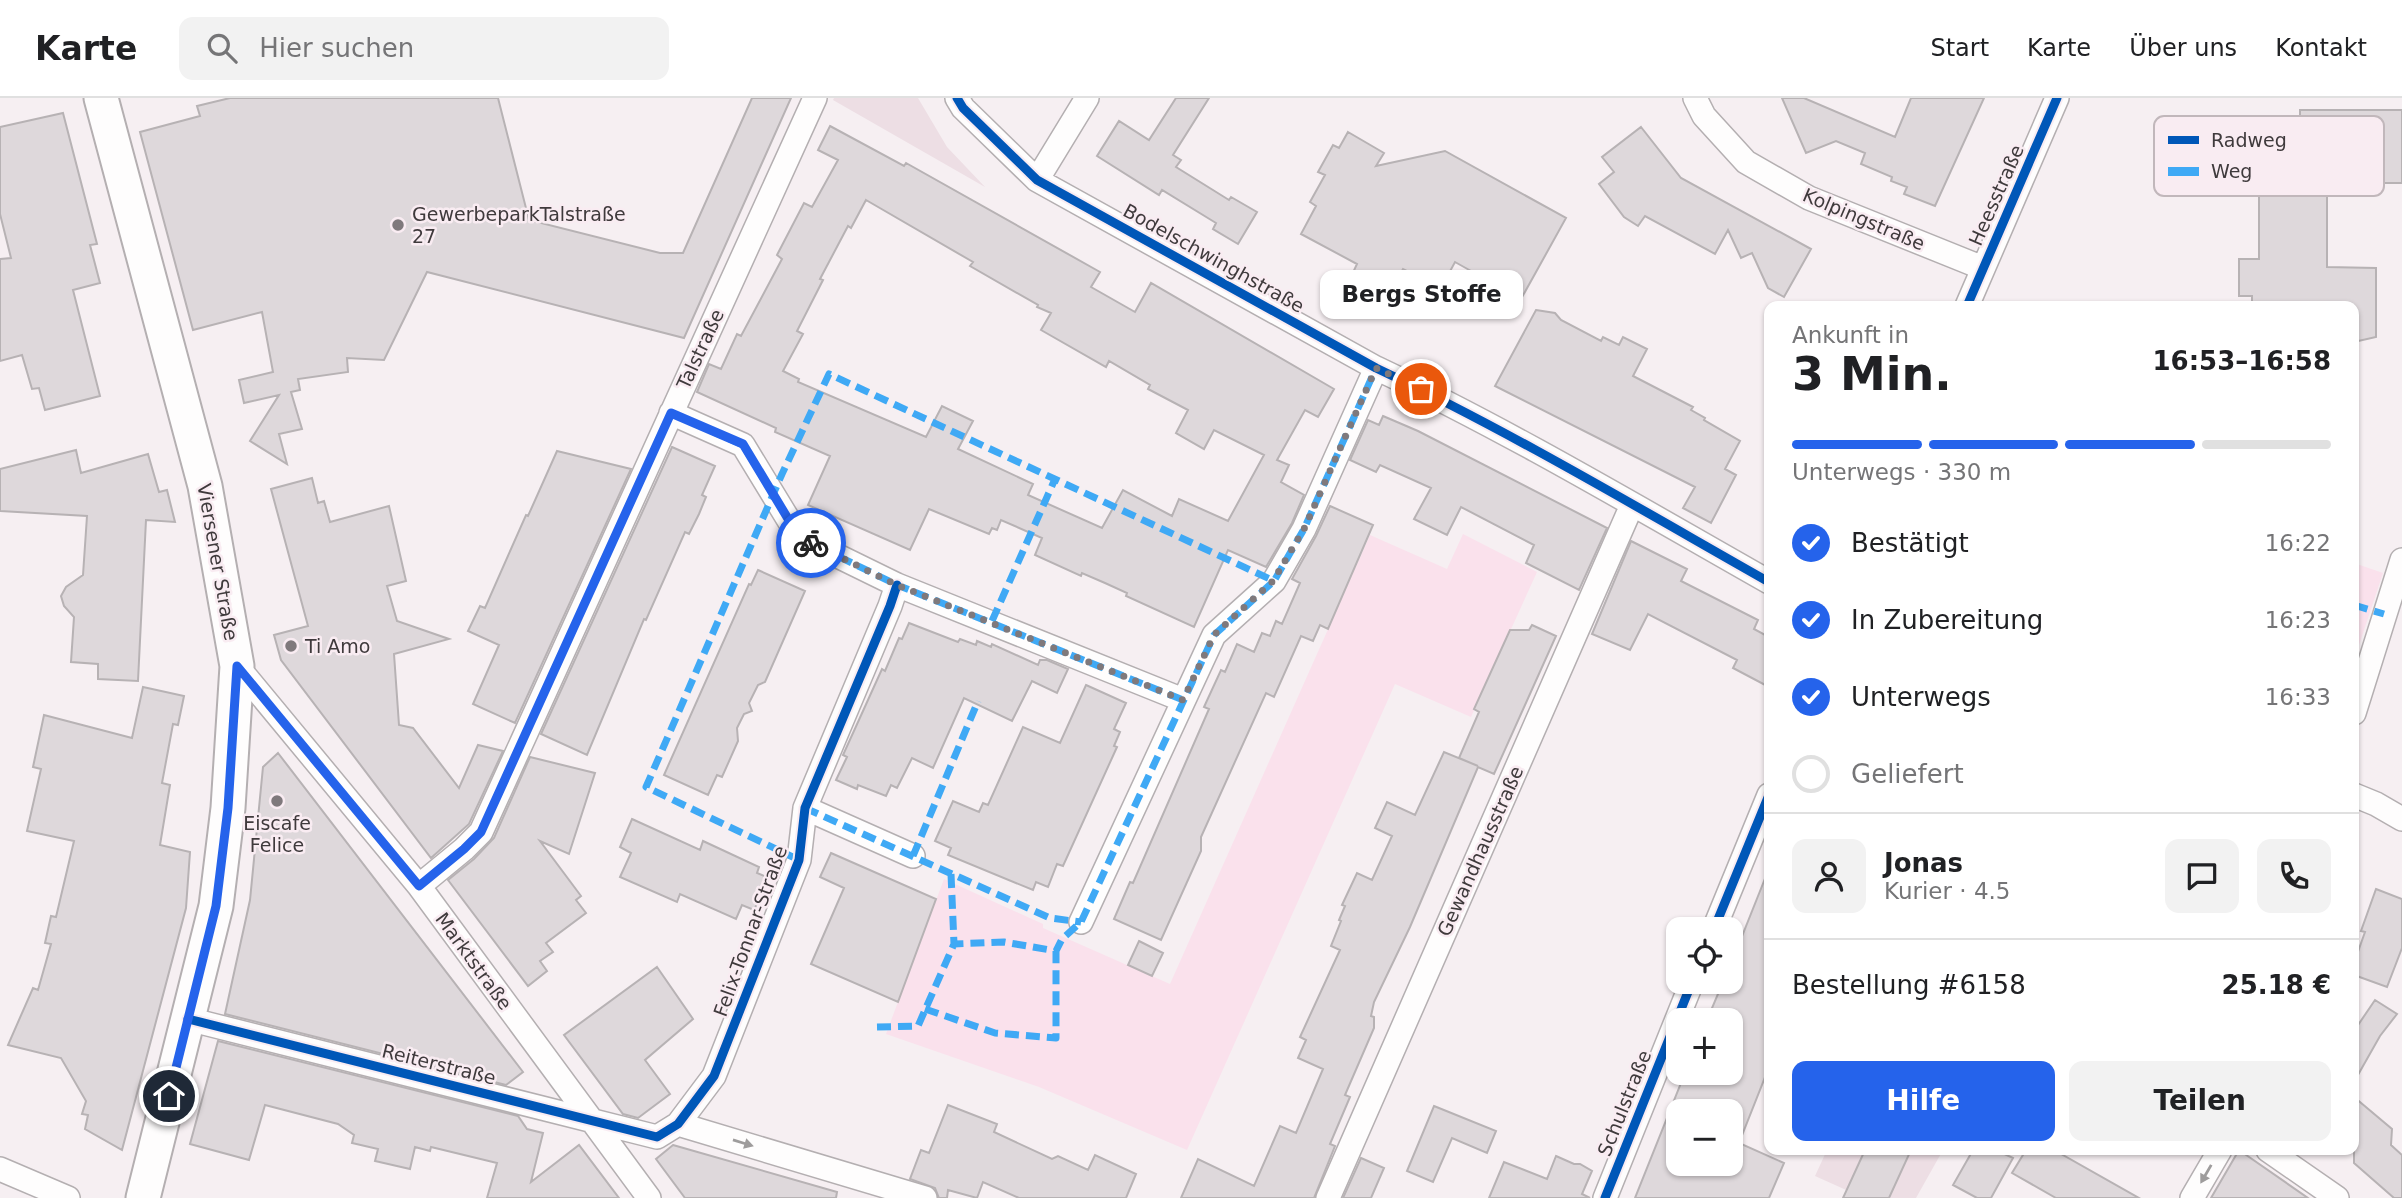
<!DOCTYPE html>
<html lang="de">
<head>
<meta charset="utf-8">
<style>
  body { margin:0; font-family:"DejaVu Sans",sans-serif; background:#f2f2f2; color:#202124; height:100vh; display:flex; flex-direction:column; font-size:26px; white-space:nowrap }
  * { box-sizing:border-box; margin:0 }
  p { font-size:23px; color:#757577 }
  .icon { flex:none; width:38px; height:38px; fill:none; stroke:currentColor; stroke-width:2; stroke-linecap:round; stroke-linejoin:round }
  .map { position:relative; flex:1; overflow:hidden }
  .details { position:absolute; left:1764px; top:203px; width:595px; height:854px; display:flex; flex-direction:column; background:#fff; border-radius:14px; box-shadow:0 2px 5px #0004 }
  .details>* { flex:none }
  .buttons { position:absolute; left:1666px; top:819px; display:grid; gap:14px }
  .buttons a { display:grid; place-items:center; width:77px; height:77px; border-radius:14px; background:#fff; box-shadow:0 2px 5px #0004; font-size:35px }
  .pin { position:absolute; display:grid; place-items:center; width:60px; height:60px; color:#fff; margin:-30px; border:4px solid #fff; border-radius:50%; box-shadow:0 2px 7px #0007 }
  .courier { position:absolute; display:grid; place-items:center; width:70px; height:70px; margin:-35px; border:5px solid #2563eb; border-radius:50%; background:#fff; color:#222; box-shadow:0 2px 9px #0007 }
  .bubble { position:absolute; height:49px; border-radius:14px; background:#fff; box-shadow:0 2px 5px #0004; font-size:23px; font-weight:600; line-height:49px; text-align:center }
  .head em { font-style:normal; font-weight:600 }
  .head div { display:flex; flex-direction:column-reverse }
  .head { display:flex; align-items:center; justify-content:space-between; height:119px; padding:0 28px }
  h1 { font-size:46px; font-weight:600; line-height:52px }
  .bar { display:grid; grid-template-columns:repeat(4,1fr); gap:10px 7px; align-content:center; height:84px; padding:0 28px }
  .bar i { height:9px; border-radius:5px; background:#e0e0e0 }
  .bar .current { background:#2563eb }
  .bar p { grid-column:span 4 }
  .line { display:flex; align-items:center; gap:18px; padding:0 28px; border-top:2px solid #e0e0e0 }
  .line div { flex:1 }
  .round { display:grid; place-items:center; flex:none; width:74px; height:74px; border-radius:14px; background:#f2f2f2 }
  ol { padding:0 28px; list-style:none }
  li { display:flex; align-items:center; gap:21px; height:77px }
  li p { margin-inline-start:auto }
  li .icon { padding:7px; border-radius:50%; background:#2563eb; color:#fff; stroke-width:4 }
  li:last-child { color:#757577 }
  li i { width:38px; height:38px; border:4px solid #e0e0e0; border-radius:50% }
  .cta { display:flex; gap:14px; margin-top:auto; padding:14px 28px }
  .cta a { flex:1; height:80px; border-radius:14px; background:#2563eb; color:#fff; font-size:28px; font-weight:600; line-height:80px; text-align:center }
  .cta a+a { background:#f2f2f2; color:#202124 }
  header { display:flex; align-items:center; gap:42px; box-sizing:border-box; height:98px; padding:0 35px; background:#fff; border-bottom:2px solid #e0e0e0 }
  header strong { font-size:33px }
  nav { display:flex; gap:38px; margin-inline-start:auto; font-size:24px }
  .search { width:490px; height:63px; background:#f2f2f2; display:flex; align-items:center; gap:18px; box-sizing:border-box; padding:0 24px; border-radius:14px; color:#757577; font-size:26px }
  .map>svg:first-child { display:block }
  .built { fill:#eddee4 }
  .green { fill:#fae1ec }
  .building { fill:#ded8db; stroke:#b7b2b4; stroke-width:2; fill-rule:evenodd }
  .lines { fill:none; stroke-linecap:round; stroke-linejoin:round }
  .minor-casing { stroke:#b4afb1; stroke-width:26 }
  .secondary-casing { stroke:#b4afb1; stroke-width:37 }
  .minor { stroke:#fefdfd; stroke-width:23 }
  .secondary { stroke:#fefdfd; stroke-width:33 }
  .quiet { stroke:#3fa9f5; stroke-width:7; stroke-dasharray:14 7; stroke-linecap:butt }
  .cycleway-casing { stroke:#f9ecf2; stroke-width:13 }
  .cycleway { stroke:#0057b8; stroke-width:9 }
  .oneway { fill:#9e9c9c }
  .done { stroke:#7f797c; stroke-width:7; stroke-dasharray:0 12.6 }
  .route { stroke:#2563eb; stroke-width:9 }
  .poi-dot { fill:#7f797c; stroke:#f9ecf2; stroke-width:2.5 }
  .labels { text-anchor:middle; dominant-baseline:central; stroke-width:5; stroke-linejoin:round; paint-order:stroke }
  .street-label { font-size:19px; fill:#3f3a3c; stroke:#f9ecf2 }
  .poi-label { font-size:19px; fill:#3f3a3c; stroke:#f9ecf2; text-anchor:start }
  .key { fill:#f9ecf2; stroke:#c1b7bb; stroke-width:2 }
  .key-label { font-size:19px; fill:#3f3a3c }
</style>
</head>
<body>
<header>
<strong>Karte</strong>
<div class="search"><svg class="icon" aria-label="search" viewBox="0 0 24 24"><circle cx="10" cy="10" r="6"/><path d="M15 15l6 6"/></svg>Hier suchen</div>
<nav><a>Start</a><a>Karte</a><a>Über uns</a><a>Kontakt</a></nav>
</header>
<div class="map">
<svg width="2402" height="1100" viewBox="0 0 2402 1100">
  <rect width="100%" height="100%" fill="#f6eff2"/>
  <path class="built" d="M 834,0 L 918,0 L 947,49 L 985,89 L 833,2 Z
    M 1827,1052 L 1943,1052 L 1916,1100 L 1864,1100 L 1815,1078 Z"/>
  <path class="green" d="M 1463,436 L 1537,474 L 1471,619 L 1395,586 L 1187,1052 L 1039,989 L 886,936 L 944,781 L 1043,826 L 1043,830 L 1170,886 L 1370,437 L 1447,471 Z
    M 2354,465 L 2383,475 L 2354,562 Z"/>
  <path class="building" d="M 230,0 L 498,0 L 529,122 L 660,155 L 683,155 L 752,0 L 791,0 L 684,240 L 427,174 L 384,262 L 347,260 L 348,274 L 298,281 L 300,292 L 291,294 L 302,331 L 279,336 L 287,366 L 250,343 L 279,297 L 244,305 L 239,282 L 273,274 L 262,214 L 193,232 L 140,34 L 200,18 L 197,8 Z
    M 1176,0 L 1209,0 L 1173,57 L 1181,62 L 1176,69 L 1229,102 L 1231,99 L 1257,114 L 1238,146 L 1213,131 L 1216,125 L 1162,92 L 1159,97 L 1097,58 L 1119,23 L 1149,42 Z
    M 1782,0 L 1804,0 L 1895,39 L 1911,0 L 1984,0 L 1935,108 L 1904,96 L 1907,89 L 1891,83 L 1892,79 L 1861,66 L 1865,55 L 1836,43 L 1806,55 Z
    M 2300,12 L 2402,12 L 2402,85 L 2327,85 L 2327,169 L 2376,170 L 2376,239 L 2354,244 L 2354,208 L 2252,208 L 2252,198 L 2239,198 L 2239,161 L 2259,161 L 2259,94 L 2224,94 L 2224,80 L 2212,80 L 2212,39 L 2285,39 L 2285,25 L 2300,24 Z
    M 63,15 L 97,146 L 90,147 L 100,185 L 73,192 L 100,298 L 45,312 L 39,290 L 32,291 L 22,257 L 0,263 L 0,161 L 11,160 L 0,116 L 0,29 Z
    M 830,28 L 904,68 L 906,65 L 1100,174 L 1091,189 L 1135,214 L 1151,185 L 1334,291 L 1318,319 L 1305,312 L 1277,362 L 1289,367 L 1281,384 L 1304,397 L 1292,425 L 1266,469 L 1228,452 L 1194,529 L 1126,498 L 1127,495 L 1105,485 L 1082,475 L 1081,478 L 1035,457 L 1042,440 L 1001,422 L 997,432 L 992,430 L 989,436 L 929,411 L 910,452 L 808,407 L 830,358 L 775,334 L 776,330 L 697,294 L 709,266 L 721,271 L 737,236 L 741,238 L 782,161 L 777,157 L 804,105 L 812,109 L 838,62 L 818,52 ZM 866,102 L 973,164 L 970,168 L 1038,207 L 1037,209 L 1051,215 L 1041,232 L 1106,269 L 1109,263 L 1150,287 L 1148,291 L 1188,312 L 1176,335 L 1204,351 L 1214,332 L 1264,357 L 1228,423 L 1179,401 L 1172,418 L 1123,392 L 1102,430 L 1028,397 L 1033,386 L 958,351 L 973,323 L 942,308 L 926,339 L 798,284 L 799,281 L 783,273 L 803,236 L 797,233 L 823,182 L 820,181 L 848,128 L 851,130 Z
    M 1641,29 L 1681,80 L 1811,151 L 1784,199 L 1768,190 L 1752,155 L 1741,160 L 1728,132 L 1715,156 L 1645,118 L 1638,128 L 1624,119 L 1599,86 L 1614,74 L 1602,59 Z
    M 1348,34 L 1384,55 L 1376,68 L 1445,53 L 1566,120 L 1521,201 L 1455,164 L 1441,190 L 1403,171 L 1396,184 L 1377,175 L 1353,218 L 1337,209 L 1357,166 L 1301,136 L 1316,108 L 1310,104 L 1325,77 L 1318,74 L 1333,47 L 1339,50 Z
    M 1536,212 L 1555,215 L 1561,222 L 1601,243 L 1603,239 L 1619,247 L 1623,239 L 1647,251 L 1633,278 L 1693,309 L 1691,312 L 1705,320 L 1704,322 L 1740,343 L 1725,371 L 1736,377 L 1711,425 L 1683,410 L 1695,389 L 1495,288 Z
    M 1383,318 L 1418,333 L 1607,430 L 1579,492 L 1526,465 L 1534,447 L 1461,409 L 1447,437 L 1414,421 L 1431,390 L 1380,367 L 1376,374 L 1350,362 L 1368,322 L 1379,327 Z
    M 672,349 L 715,368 L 702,397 L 706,399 L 699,416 L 689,436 L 685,434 L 646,522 L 644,521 L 587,657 L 541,636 Z
    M 76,352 L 81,375 L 148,356 L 159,394 L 167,392 L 175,424 L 146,422 L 138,583 L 98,581 L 98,566 L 71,564 L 74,519 L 64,508 L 61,498 L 66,489 L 83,477 L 87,418 L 0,413 L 0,371 Z
    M 557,353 L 631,371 L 515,625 L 473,606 L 499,547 L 468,533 L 480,508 L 485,510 L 526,417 L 528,418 Z
    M 312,380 L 318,405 L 324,403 L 330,424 L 389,408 L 406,483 L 387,488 L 397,523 L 449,541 L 394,556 L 399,627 L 413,630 L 459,690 L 478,647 L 503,653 L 469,726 L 431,760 L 281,562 L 274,537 L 308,528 L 271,391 Z
    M 1330,408 L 1373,427 L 1328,531 L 1320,527 L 1313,543 L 1301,538 L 1274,599 L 1266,595 L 1201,739 L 1201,753 L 1161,842 L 1114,821 L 1130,784 L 1133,785 L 1209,611 L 1204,609 L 1221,572 L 1225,574 L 1237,546 L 1254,554 L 1262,535 L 1270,538 L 1276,523 L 1282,526 L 1300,485 L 1292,481 L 1316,438 Z
    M 1631,443 L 1687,471 L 1681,483 L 1758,522 L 1754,531 L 1769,539 L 1769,589 L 1733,570 L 1737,562 L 1648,516 L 1630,552 L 1592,536 Z
    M 758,472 L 805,493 L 765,584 L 758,587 L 749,605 L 752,613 L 744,616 L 737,630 L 738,643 L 722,679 L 717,677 L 708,697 L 664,677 L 749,486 L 751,487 Z
    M 909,525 L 958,544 L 960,541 L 976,547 L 977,543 L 991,549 L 992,546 L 1038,567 L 1040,562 L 1047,562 L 1068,571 L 1057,595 L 1032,583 L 1012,623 L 964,600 L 933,670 L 912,660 L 897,690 L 891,687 L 886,698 L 858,687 L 857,691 L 836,682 L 847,659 L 843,657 L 863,613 L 882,571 L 885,573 L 899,540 L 902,541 Z
    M 1532,527 L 1556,538 L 1494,676 L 1478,669 L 1410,829 L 1374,904 L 1371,918 L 1374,919 L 1374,930 L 1345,997 L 1350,999 L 1330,1046 L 1335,1048 L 1314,1100 L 1181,1100 L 1198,1061 L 1254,1088 L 1280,1028 L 1296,1035 L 1323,971 L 1298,960 L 1306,942 L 1300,939 L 1340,852 L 1331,848 L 1341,823 L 1339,822 L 1345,808 L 1342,807 L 1357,775 L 1372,782 L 1392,738 L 1375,730 L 1387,704 L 1415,717 L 1444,654 L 1478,668 L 1459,660 L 1479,614 L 1474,611 L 1510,532 L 1529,532 Z
    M 1086,587 L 1126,605 L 1114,631 L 1120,634 L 1114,648 L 1117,649 L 1063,768 L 1057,766 L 1048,789 L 1036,784 L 1033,792 L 948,757 L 951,750 L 935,743 L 953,703 L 979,714 L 983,705 L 988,707 L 1023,629 L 1060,645 Z
    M 143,589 L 184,598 L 178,627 L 173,626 L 162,685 L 170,687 L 160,747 L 190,754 L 186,810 L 122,1052 L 85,1031 L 88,1017 L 82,1016 L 86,1003 L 61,960 L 8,947 L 33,890 L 38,892 L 51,846 L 45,845 L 51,818 L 56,819 L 74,743 L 27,733 L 41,671 L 33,669 L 44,617 L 132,640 Z
    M 278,655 L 523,974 L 506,987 L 225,916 L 250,802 L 263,669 Z
    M 530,659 L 595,675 L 569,756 L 540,743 L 581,798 L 576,802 L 586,815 L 546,845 L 553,854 L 540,863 L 547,873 L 528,888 L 448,782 L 474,761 L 494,740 Z
    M 632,721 L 700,752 L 703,743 L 759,769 L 757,775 L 769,780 L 754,812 L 742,807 L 736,821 L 680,796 L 677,804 L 620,779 L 631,755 L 620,749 Z
    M 831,755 L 936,801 L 898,904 L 811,866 L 844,790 L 820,779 Z
    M 1768,773 L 1769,969 L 1739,1045 L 1784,1065 L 1769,1100 L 1635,1100 L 1685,975 L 1731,975 L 1731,922 L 1707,922 L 1723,884 L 1731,884 L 1731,866 ZM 1678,1013 L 1731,1013 L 1731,1066 L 1678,1066 Z
    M 2376,791 L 2402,801 L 2402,850 L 2387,889 L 2354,877 L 2354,865 L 2365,834 L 2361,833 Z
    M 1139,843 L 1163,855 L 1152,878 L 1128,867 Z
    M 657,869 L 693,921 L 645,962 L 670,996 L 638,1020 L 623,1016 L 564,937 Z
    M 2375,902 L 2397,916 L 2380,938 L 2354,984 L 2354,933 Z
    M 218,943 L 518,1018 L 527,1031 L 543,1035 L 531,1084 L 579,1047 L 619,1100 L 487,1100 L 497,1065 L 431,1049 L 430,1053 L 415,1049 L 410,1071 L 375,1063 L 378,1051 L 352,1045 L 354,1037 L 338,1026 L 265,1007 L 249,1062 L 190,1046 Z
    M 2354,999 L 2392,1031 L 2391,1047 L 2402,1057 L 2402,1100 L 2394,1100 L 2354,1065 Z
    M 948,1007 L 997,1026 L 994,1034 L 1052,1061 L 1058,1058 L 1088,1072 L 1095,1057 L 1136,1076 L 1126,1100 L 1019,1100 L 983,1084 L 977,1100 L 948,1092 L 947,1100 L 939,1100 L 935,1090 L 910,1081 L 921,1052 L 929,1055 Z
    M 1434,1008 L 1496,1033 L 1487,1055 L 1452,1040 L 1433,1084 L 1407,1073 Z
    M 673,1047 L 837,1094 L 836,1100 L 685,1100 L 656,1061 Z
    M 1865,1052 L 1911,1052 L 1889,1100 L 1843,1100 Z
    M 1973,1052 L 1996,1052 L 2013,1060 L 1991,1100 L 1977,1100 L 1953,1087 Z
    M 2026,1052 L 2054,1052 L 2139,1100 L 2056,1100 L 2012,1075 Z
    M 2239,1052 L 2308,1100 L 2211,1100 Z
    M 1556,1058 L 1574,1066 L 1580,1066 L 1592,1073 L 1582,1096 L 1590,1100 L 1489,1100 L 1504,1064 L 1547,1081 Z
    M 1361,1060 L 1384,1070 L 1371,1100 L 1343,1100 Z"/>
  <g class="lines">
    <defs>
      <path id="minor" d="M 957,0 L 963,10 L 1037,82 L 1376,270 C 1511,334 1640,411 1769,484
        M 1695,0 L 1704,18 L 1746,64 L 1809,100 L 1983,170
        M 1037,82 L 1087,0
        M 1967,208 L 2057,0
        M 671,315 L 743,347 L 799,439 L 897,487 L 1183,602
        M 237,568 L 419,788 L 649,1100
        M 2354,615 L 2402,462
        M 2354,697 L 2376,706 L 2402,721
        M 805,710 L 913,758
        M 419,788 L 464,751 L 481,734 L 815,0
        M 1081,824 L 1214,537 L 1274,483 L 1304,431 L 1376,270
        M 1714,831 L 1769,697
        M 188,921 L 657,1039 L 678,1026 L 714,978 L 799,762 L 805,710 L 890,508 L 897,487
        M 678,1026 L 925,1100
        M 2268,1052 L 2337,1100
        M 0,1071 L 68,1100
        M 1328,1100 L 1632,407
        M 1605,1100 L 1692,884
        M 2192,1100 L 2220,1052"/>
      <path id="secondary" d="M 101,0 L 205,388 L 237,568 L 228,710 L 216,808 L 143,1100"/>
    </defs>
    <use href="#minor" class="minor-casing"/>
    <use href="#secondary" class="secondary-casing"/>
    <use href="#minor" class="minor"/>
    <use href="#secondary" class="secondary"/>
    <path class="quiet" d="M 671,315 L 743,347 L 799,439 L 897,487 L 1183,602
      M 2354,507 L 2384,516
      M 992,523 L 1055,381
      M 805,710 L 1050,820 L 1081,824
      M 913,758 L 978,603
      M 799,762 L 646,689 L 782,376 L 829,276 L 1274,483
      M 951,776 L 954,846
      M 925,911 L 995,935 L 1056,940 L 1056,853
      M 877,929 L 918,928 L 954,846 L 1004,844 L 1056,853 L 1062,841 L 1081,824 L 1214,537 L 1274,483 L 1304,431 L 1376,270"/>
    <defs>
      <path id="cycleway" d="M 957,0 L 963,10 L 1037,82 L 1376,270 C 1511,334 1640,411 1769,484
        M 1967,208 L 2057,0
        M 1714,831 L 1769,697
        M 188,921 L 657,1039 L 678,1026 L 714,978 L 799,762 L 805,710 L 890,508 L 897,487
        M 1605,1100 L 1692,884"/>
    </defs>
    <use href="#cycleway" class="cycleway-casing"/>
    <use href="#cycleway" class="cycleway"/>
  </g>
  <defs><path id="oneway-solid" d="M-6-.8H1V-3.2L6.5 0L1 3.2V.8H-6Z" transform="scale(1.75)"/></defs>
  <g class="oneway">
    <use href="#oneway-solid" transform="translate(743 1045) rotate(17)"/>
    <use href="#oneway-solid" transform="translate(2206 1076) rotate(120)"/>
  </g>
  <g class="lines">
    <path class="done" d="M 811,445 L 897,487 L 1183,602 L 1214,537 L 1273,483 L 1304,431 L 1376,270 L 1421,291"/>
    <path class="route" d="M 169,998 L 216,808 L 228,710 L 237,568 L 419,788 L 464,751 L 481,734 L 671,315 L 743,346 L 799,439 L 811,445"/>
  </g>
  <g class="poi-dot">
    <circle cx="398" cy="127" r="7"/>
    <circle cx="291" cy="548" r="7"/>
    <circle cx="277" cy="703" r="7"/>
  </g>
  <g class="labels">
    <g class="street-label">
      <text transform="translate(1996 97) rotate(-66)">Heesstraße</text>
      <text transform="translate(1864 121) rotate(23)">Kolpingstraße</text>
      <text transform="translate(1214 160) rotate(29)">Bodelschwinghstraße</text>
      <text transform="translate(700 251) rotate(-65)">Talstraße</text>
      <text transform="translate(218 464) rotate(80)">Viersener Straße</text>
      <text transform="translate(1480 753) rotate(-66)">Gewandhausstraße</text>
      <text transform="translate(750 833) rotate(-70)">Felix-Tonnar-Straße</text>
      <text transform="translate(474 863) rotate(54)">Marktstraße</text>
      <text transform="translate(439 966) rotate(14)">Reiterstraße</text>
      <text transform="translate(1624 1005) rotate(-68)">Schulstraße</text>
    </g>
    <g class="poi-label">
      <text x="412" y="116">GewerbeparkTalstraße<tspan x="412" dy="22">27</tspan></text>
      <text x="305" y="548">Ti Amo</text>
      <text x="277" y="725" text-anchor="middle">Eiscafe<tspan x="277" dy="22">Felice</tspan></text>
    </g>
  </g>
  <rect x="2154" y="18" width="230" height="80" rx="10" class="key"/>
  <rect x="2168" y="38" width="31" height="8" fill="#0057b8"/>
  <rect x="2168" y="69" width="31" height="9" fill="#3fa9f5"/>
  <g class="key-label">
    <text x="2211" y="49">Radweg</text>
    <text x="2211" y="80">Weg</text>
  </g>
</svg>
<div class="buttons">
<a><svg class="icon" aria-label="locate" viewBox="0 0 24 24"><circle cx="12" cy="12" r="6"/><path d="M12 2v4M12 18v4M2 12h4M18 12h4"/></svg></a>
<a>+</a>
<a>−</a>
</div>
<div class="pin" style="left:1421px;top:291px;background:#ea580c"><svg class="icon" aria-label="bag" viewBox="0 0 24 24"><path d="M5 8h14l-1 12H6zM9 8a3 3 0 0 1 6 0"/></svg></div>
<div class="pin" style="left:169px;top:998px;background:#1f2937"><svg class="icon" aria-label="home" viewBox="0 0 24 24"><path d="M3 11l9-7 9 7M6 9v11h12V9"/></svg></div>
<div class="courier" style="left:811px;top:445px"><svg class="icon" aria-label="bike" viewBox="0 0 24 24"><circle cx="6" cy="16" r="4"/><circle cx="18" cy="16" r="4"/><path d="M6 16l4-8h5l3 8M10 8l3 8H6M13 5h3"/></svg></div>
<div class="bubble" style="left:1320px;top:172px;width:203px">Bergs Stoffe</div>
<section class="details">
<div class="head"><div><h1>3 Min.</h1><p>Ankunft in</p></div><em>16:53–16:58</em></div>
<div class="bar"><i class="current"></i><i class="current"></i><i class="current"></i><i></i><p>Unterwegs · 330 m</p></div>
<ol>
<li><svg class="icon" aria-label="check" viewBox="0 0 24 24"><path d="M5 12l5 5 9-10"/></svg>Bestätigt<p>16:22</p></li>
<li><svg class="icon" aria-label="check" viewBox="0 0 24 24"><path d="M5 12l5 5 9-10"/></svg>In Zubereitung<p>16:23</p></li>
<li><svg class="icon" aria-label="check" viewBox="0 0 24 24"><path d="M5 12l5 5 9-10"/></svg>Unterwegs<p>16:33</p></li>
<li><i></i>Geliefert</li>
</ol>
<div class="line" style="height:126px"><a class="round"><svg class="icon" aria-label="person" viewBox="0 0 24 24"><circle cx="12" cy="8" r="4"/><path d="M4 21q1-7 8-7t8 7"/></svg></a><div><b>Jonas</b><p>Kurier · 4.5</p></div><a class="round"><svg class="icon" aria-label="chat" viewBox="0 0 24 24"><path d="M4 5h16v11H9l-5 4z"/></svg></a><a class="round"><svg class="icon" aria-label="phone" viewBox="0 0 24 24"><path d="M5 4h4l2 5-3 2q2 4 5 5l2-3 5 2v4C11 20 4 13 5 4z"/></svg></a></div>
<div class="line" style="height:91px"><div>Bestellung #6158</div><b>25.18 €</b></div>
<div class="cta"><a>Hilfe</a><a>Teilen</a></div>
</section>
</div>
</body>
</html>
